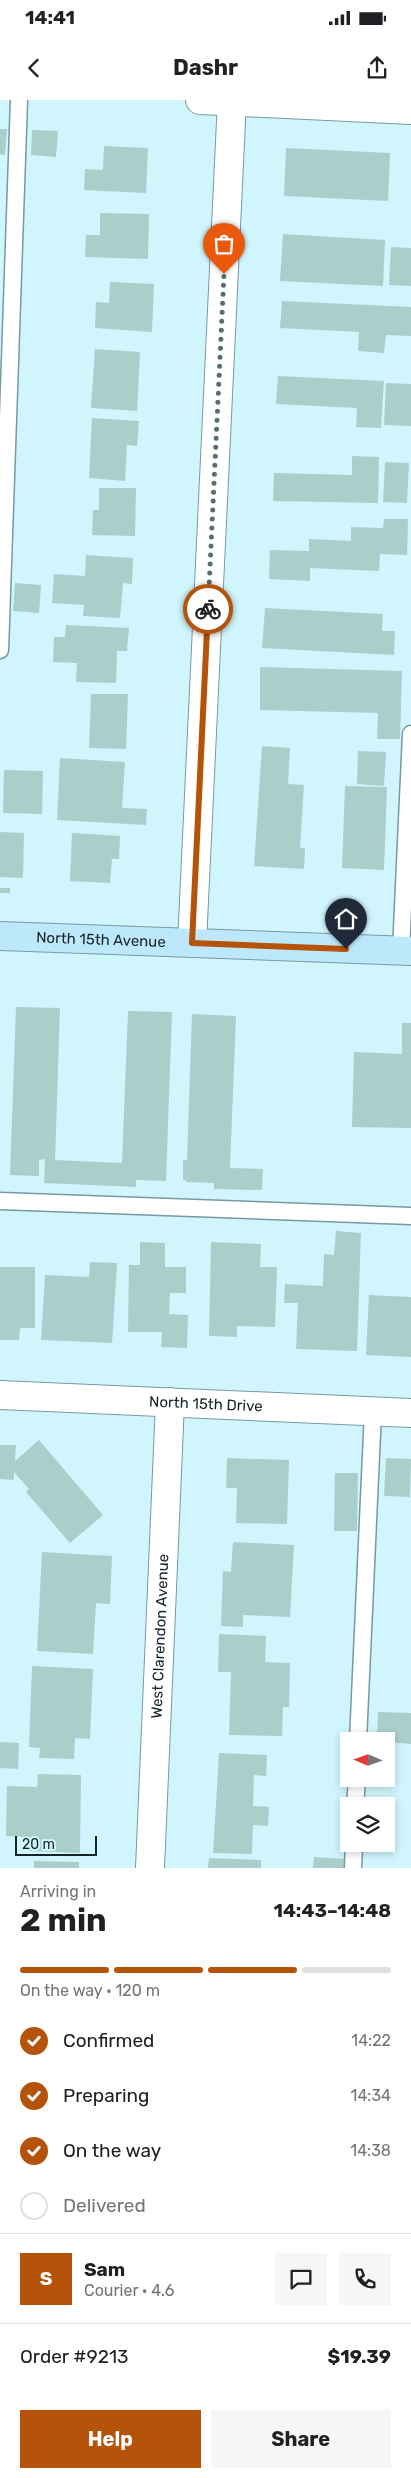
<!DOCTYPE html>
<html lang="en">
<head>
<meta charset="utf-8">
<style>
  body { margin:0; font-family:Rubik,sans-serif; background:#f6f6f6; color:#202124; height:100vh; display:flex; flex-direction:column; font-size:19px; white-space:nowrap }
  * { box-sizing:border-box; margin:0 }
  p { font-size:16px; color:#757577 }
  .icon { flex:none; width:28px; height:28px; fill:none; stroke:currentColor; stroke-width:2; stroke-linecap:round; stroke-linejoin:round }
  .map { position:relative; height:1768px; overflow:hidden }
  .drawer { display:flex; flex-direction:column; background:#fff; flex:1 }
  .drawer>* { flex:none }
  .needle { width:32px; rotate:272deg }
  .controls { position:absolute; left:340px; top:1632px; display:grid; gap:10px }
  .controls a { display:grid; place-items:center; width:55px; height:55px; border-radius:0px; background:#fff; box-shadow:0 2px 8px #0003; font-size:25px }
  .scale { position:absolute; left:15px; bottom:12px; width:82px; box-sizing:border-box; padding-left:5px; border:2px solid #162427; border-top:0; font-size:14px; line-height:18px; white-space:nowrap; color:#162427; -webkit-text-stroke:4px #d0f5fd; paint-order:stroke }
  .pin { position:absolute; display:grid; place-items:center; width:42px; height:42px; color:#fff; margin:-51px -21px; border-radius:50% 50% 50% 0; rotate:-45deg; box-shadow:0 0 5px #0007 }
  .pin .icon { rotate:45deg }
  .courier { position:absolute; display:grid; place-items:center; width:50px; height:50px; margin:-25px; border:4px solid #b45309; border-radius:50%; background:#fff; color:#222; box-shadow:0 1px 6px #0007 }
  .summary em { font-style:normal; font-weight:700 }
  .summary div { display:flex; flex-direction:column-reverse }
  .summary { display:flex; align-items:center; justify-content:space-between; height:85px; padding:0 20px }
  h1 { font-size:32px; font-weight:700; line-height:38px }
  .bar { display:grid; grid-template-columns:repeat(4,1fr); gap:8px 5px; align-content:center; height:60px; padding:0 20px }
  .bar i { height:6px; border-radius:4px; background:#e0e0e0 }
  .bar .active { background:#b45309 }
  .bar p { grid-column:span 4 }
  .line { display:flex; align-items:center; gap:12px; padding:0 20px; border-top:1px solid #e0e0e0 }
  .line div { flex:1 }
  .round { display:grid; place-items:center; flex:none; width:52px; height:52px; border-radius:0px; background:#f6f6f6 }
  ol { padding:0 20px; list-style:none }
  li { display:flex; align-items:center; gap:15px; height:55px }
  li p { margin-inline-start:auto }
  li .icon { padding:5px; border-radius:50%; background:#b45309; color:#fff; stroke-width:4 }
  li:last-child { color:#757577 }
  li i { width:28px; height:28px; border:2px solid #e0e0e0; border-radius:50% }
  .action { display:flex; gap:10px; margin-top:auto; padding:10px 20px }
  .action a { flex:1; height:58px; border-radius:0px; background:#b45309; color:#fff; font-size:20px; font-weight:700; line-height:58px; text-align:center }
  .action a+a { background:#f6f6f6; color:#202124 }
  .status { display:flex; justify-content:space-between; align-items:center; height:35px; padding:0 25px; background:#fff; direction:ltr }
  .status svg { height:14px; fill:currentColor }
  header { display:flex; justify-content:space-between; align-items:center; height:65px; padding:0 20px; background:#fff; font-size:22px; font-weight:700 }
  .map>svg:first-child { display:block }
  .building { fill:#aacfcb }
  .lines { fill:none; stroke-linecap:round; stroke-linejoin:round }
  .lane-casing { stroke:#779aa2; stroke-width:19 }
  .street-casing { stroke:#779aa2; stroke-width:30 }
  .secondary-casing { stroke:#779aa2; stroke-width:30 }
  .lane { stroke:#fff; stroke-width:16 }
  .street { stroke:#fff; stroke-width:28 }
  .secondary { stroke:#bde8fc; stroke-width:28 }
  .done { stroke:#576d72; stroke-width:5; stroke-dasharray:0 9 }
  .route { stroke:#b45309; stroke-width:6 }
  .labels { text-anchor:middle; dominant-baseline:central; stroke-width:5; stroke-linejoin:round; paint-order:stroke }
  .street-label { font-size:15px; fill:#162427; stroke:#d0f5fd }
</style>
</head>
<body>
<div class="status"><b>14:41</b><svg viewBox="0 0 49 12"><path d="M0 12V9h3v3zM5 12V6h3v6zM10 12V3h3v9zM15 12V0h3v12zM26 1h20v11H26zM47 4h2v5h-2z"/></svg></div>
<header><svg class="icon" aria-label="back" viewBox="0 0 24 24"><path d="M15 5l-7 7 7 7"/></svg>Dashr<svg class="icon" aria-label="share" viewBox="0 0 24 24"><path d="M12 15V3M7 8l5-5 5 5M5 13v7h14v-7"/></svg></header>
<div class="map">
<svg width="411" height="1768" viewBox="0 0 411 1768">
  <rect width="100%" height="100%" fill="#d0f5fd"/>
  <path class="building" d="M 0,29 L 7,29 L 5,55 L 0,54 Z
    M 32,30 L 58,31 L 56,57 L 31,55 Z
    M 104,46 L 148,48 L 146,93 L 84,90 L 85,69 L 103,70 Z
    M 286,48 L 390,53 L 388,101 L 284,96 Z
    M 100,113 L 149,114 L 148,159 L 85,157 L 86,135 L 100,135 Z
    M 283,134 L 385,140 L 383,186 L 280,181 Z
    M 391,147 L 411,148 L 411,186 L 389,185 Z
    M 110,182 L 154,184 L 152,232 L 95,228 L 96,202 L 109,203 Z
    M 282,201 L 411,207 L 411,236 L 386,235 L 384,253 L 358,251 L 359,232 L 280,228 Z
    M 95,249 L 140,252 L 137,311 L 91,308 Z
    M 278,276 L 384,281 L 381,328 L 356,327 L 357,308 L 276,304 Z
    M 386,283 L 411,284 L 411,326 L 384,325 Z
    M 92,318 L 139,321 L 137,346 L 127,345 L 125,381 L 89,378 Z
    M 352,356 L 379,357 L 378,403 L 273,401 L 274,373 L 352,375 Z
    M 385,362 L 409,363 L 407,403 L 383,402 Z
    M 99,388 L 136,388 L 135,436 L 92,435 L 93,410 L 99,410 Z
    M 384,419 L 408,419 L 407,455 L 380,454 L 379,471 L 310,468 L 310,481 L 269,479 L 270,450 L 309,451 L 309,439 L 351,441 L 351,427 L 383,428 Z
    M 86,455 L 133,458 L 132,484 L 123,483 L 120,518 L 83,516 L 84,505 L 52,503 L 54,474 L 85,476 Z
    M 15,483 L 41,485 L 39,513 L 13,511 Z
    M 265,508 L 383,514 L 382,531 L 395,531 L 394,555 L 262,548 Z
    M 66,525 L 129,528 L 127,551 L 117,551 L 116,583 L 76,582 L 77,563 L 53,562 L 54,537 L 65,537 Z
    M 260,567 L 402,571 L 400,639 L 377,639 L 378,613 L 260,610 Z
    M 91,594 L 128,594 L 126,649 L 89,648 Z
    M 262,646 L 290,648 L 288,684 L 304,685 L 300,748 L 305,748 L 304,769 L 254,766 Z
    M 358,651 L 386,652 L 384,686 L 357,684 Z
    M 60,658 L 125,662 L 122,708 L 147,709 L 146,725 L 57,720 Z
    M 4,670 L 43,671 L 42,714 L 3,713 Z
    M 345,686 L 387,687 L 384,770 L 342,768 Z
    M 0,732 L 24,733 L 23,778 L 0,777 Z
    M 72,733 L 120,736 L 119,759 L 112,759 L 110,783 L 70,781 Z
    M 0,788 L 10,788 L 10,793 L 0,793 Z
    M 16,907 L 60,908 L 55,1060 L 122,1063 L 128,911 L 172,912 L 166,1081 L 136,1080 L 136,1087 L 44,1083 L 45,1059 L 39,1060 L 39,1076 L 10,1075 Z
    M 192,914 L 236,916 L 230,1068 L 263,1069 L 262,1090 L 214,1089 L 214,1083 L 186,1082 L 186,1080 L 183,1080 L 183,1060 L 187,1060 Z
    M 402,923 L 411,923 L 411,1028 L 352,1027 L 354,952 L 402,954 Z
    M 336,1131 L 361,1133 L 357,1251 L 296,1249 L 298,1203 L 284,1203 L 285,1184 L 323,1186 L 324,1154 L 334,1155 Z
    M 140,1142 L 165,1143 L 165,1167 L 186,1167 L 186,1193 L 170,1193 L 169,1214 L 188,1215 L 187,1248 L 161,1247 L 162,1232 L 128,1232 L 129,1165 L 140,1165 Z
    M 211,1142 L 261,1144 L 260,1167 L 277,1167 L 275,1227 L 237,1226 L 237,1237 L 209,1236 Z
    M 90,1162 L 117,1163 L 112,1243 L 41,1240 L 45,1175 L 89,1177 Z
    M 0,1167 L 35,1167 L 35,1228 L 20,1228 L 19,1240 L 0,1240 Z
    M 369,1195 L 411,1197 L 411,1257 L 366,1255 Z
    M 39,1340 L 103,1415 L 70,1443 L 26,1392 L 29,1389 L 14,1372 L 14,1380 L 0,1379 L 0,1345 L 16,1345 L 15,1361 Z
    M 227,1358 L 289,1360 L 287,1424 L 236,1423 L 237,1388 L 226,1388 Z
    M 386,1358 L 411,1359 L 410,1397 L 384,1396 Z
    M 335,1373 L 358,1373 L 357,1431 L 334,1431 Z
    M 233,1442 L 294,1445 L 290,1517 L 243,1515 L 243,1527 L 221,1526 L 223,1471 L 231,1472 Z
    M 42,1452 L 112,1456 L 110,1504 L 96,1503 L 93,1554 L 37,1551 Z
    M 219,1534 L 266,1536 L 265,1562 L 290,1563 L 289,1607 L 283,1607 L 282,1636 L 229,1635 L 231,1572 L 218,1572 Z
    M 32,1566 L 93,1569 L 90,1639 L 75,1638 L 74,1659 L 39,1658 L 40,1648 L 29,1647 Z
    M 378,1612 L 411,1613 L 411,1644 L 377,1641 Z
    M 0,1642 L 19,1643 L 18,1669 L 0,1668 Z
    M 219,1653 L 267,1655 L 266,1676 L 254,1675 L 253,1706 L 269,1707 L 268,1726 L 253,1725 L 252,1754 L 213,1753 Z
    M 38,1674 L 81,1675 L 80,1753 L 27,1751 L 28,1737 L 6,1736 L 7,1686 L 37,1687 Z
    M 314,1757 L 345,1759 L 345,1768 L 313,1768 Z
    M 209,1758 L 261,1760 L 261,1768 L 208,1768 Z
    M 34,1761 L 79,1762 L 79,1768 L 34,1768 Z"/>
  <g class="lines">
    <defs>
      <path id="lane" d="M 0,550 L 19,0
        M 401,851 L 411,634
        M 0,1101 L 411,1116
        M 358,1641 L 373,1311
        M 355,1706 L 357,1679
        M 353,1768 L 354,1744"/>
      <g id="street">
        <path d="M 200,0 L 411,10"/>
        <path d="M 192,843 L 232,0"/>
        <path id="s1" d="M 0,1295 L 411,1313"/>
        <path id="s2" d="M 150,1768 L 170,1302"/>
      </g>
      <g id="secondary">
        <path id="s3" d="M 0,836 L 411,851"/>
      </g>
    </defs>
    <use href="#lane" class="lane-casing"/>
    <use href="#street" class="street-casing"/>
    <use href="#secondary" class="secondary-casing"/>
    <use href="#lane" class="lane"/>
    <use href="#street" class="street"/>
    <use href="#secondary" class="secondary"/>
  </g>
  <g class="lines">
    <path class="done" d="M 208,509 L 224,174"/>
    <path class="route" d="M 208,509 L 192,843 L 346,849"/>
  </g>
  <g class="labels">
    <g class="street-label">
      <text stroke="none"><textPath href="#s3" startOffset="101">North 15th Avenue</textPath></text>
      <text stroke="none"><textPath href="#s1" startOffset="206">North 15th Drive</textPath></text>
      <text stroke="none"><textPath href="#s2" startOffset="232">West Clarendon Avenue</textPath></text>
    </g>
  </g>
</svg>
<div class="controls">
<a><svg class="needle" viewBox="-14 -14 28 28"><path d="M0-13l5 13h-10z" fill="#e53935"/><path d="M0 13l5-13h-10z" fill="#757577"/></svg></a>
<a><svg class="icon" aria-label="layers" viewBox="0 0 24 24"><path d="M12 4l9 5-9 5-9-5zM3 14l9 5 9-5"/></svg></a>
</div>
<div class="scale">20 m</div>
<div class="pin" style="left:224px;top:174px;background:#ea580c"><svg class="icon" aria-label="bag" viewBox="0 0 24 24"><path d="M5 8h14l-1 12H6zM9 8a3 3 0 0 1 6 0"/></svg></div>
<div class="pin" style="left:346px;top:849px;background:#1f2937"><svg class="icon" aria-label="home" viewBox="0 0 24 24"><path d="M3 11l9-7 9 7M6 9v11h12V9"/></svg></div>
<div class="courier" style="left:208px;top:509px"><svg class="icon" aria-label="bike" viewBox="0 0 24 24"><circle cx="6" cy="16" r="4"/><circle cx="18" cy="16" r="4"/><path d="M6 16l4-8h5l3 8M10 8l3 8H6M13 5h3"/></svg></div>
</div>
<section class="drawer">
<div class="summary"><div><h1>2 min</h1><p>Arriving in</p></div><em>14:43–14:48</em></div>
<div class="bar"><i class="active"></i><i class="active"></i><i class="active"></i><i></i><p>On the way · 120 m</p></div>
<ol>
<li><svg class="icon" aria-label="check" viewBox="0 0 24 24"><path d="M5 12l5 5 9-10"/></svg>Confirmed<p>14:22</p></li>
<li><svg class="icon" aria-label="check" viewBox="0 0 24 24"><path d="M5 12l5 5 9-10"/></svg>Preparing<p>14:34</p></li>
<li><svg class="icon" aria-label="check" viewBox="0 0 24 24"><path d="M5 12l5 5 9-10"/></svg>On the way<p>14:38</p></li>
<li><i></i>Delivered</li>
</ol>
<div class="line" style="height:90px"><b class="round" style="background:#b45309;color:#fff">S</b><div><b>Sam</b><p>Courier · 4.6</p></div><a class="round"><svg class="icon" aria-label="chat" viewBox="0 0 24 24"><path d="M4 5h16v11H9l-5 4z"/></svg></a><a class="round"><svg class="icon" aria-label="phone" viewBox="0 0 24 24"><path d="M5 4h4l2 5-3 2q2 4 5 5l2-3 5 2v4C11 20 4 13 5 4z"/></svg></a></div>
<div class="line" style="height:65px"><div>Order #9213</div><b>$19.39</b></div>
<div class="action"><a>Help</a><a>Share</a></div>
</section>
</body>
</html>
